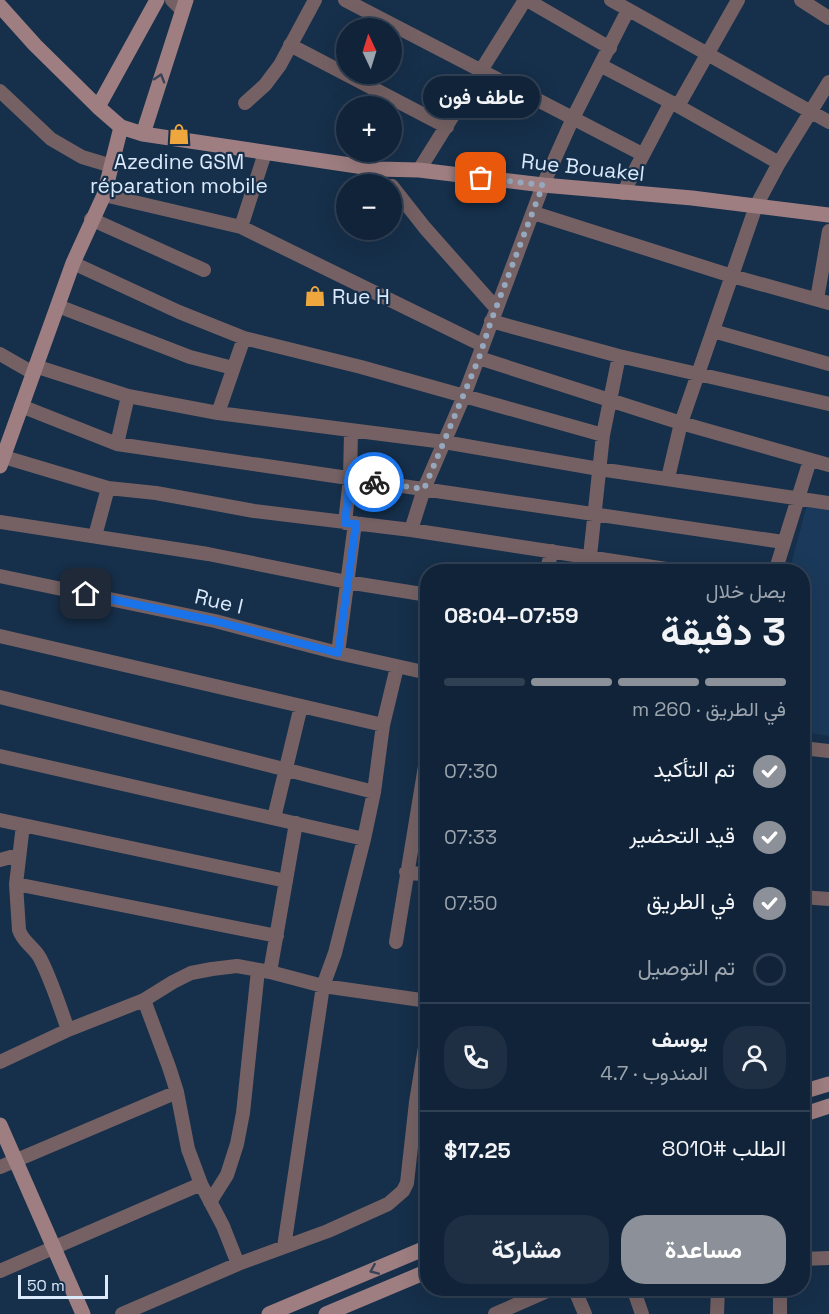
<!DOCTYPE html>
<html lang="ar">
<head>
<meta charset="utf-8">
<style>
  body { margin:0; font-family:"Space Grotesk",Vazirmatn,sans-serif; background:#1e2f43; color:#f1f3f6; direction:rtl; height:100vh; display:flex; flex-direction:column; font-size:22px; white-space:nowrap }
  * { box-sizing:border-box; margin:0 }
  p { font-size:20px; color:#9ca4ae }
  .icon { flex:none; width:33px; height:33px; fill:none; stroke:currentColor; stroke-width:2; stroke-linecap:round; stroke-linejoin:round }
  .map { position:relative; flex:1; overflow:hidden; direction:ltr }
  .side { position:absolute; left:420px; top:564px; width:390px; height:732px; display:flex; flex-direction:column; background:#102338; border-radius:24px; box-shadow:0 6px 24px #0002,0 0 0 2px #304053; direction:rtl }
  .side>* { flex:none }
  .needle { width:39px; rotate:356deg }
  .fabs { position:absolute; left:336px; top:18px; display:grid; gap:12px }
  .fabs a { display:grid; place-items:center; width:66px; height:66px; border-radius:50%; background:#102338; box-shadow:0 6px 24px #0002,0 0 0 2px #304053; font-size:30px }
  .scale { position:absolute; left:18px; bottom:15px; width:90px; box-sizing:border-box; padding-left:6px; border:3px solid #dae9fb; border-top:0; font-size:16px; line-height:21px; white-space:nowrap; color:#dae9fb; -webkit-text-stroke:4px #162f4a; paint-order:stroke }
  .pin { position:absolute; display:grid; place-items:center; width:51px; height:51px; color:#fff; margin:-26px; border-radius:12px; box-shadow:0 3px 9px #0006 }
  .courier { position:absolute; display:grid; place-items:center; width:60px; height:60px; margin:-30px; border:4px solid #1a73e8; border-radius:50%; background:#fff; color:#222; box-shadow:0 2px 8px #0007 }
  .bubble { position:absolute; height:42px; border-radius:21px; background:#102338; box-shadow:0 6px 24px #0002,0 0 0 2px #304053; font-size:20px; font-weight:700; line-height:42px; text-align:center; direction:rtl }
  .overview em { font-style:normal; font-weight:700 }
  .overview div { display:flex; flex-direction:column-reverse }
  .overview { display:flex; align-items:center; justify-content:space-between; height:102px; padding:0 24px }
  h1 { font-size:39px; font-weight:700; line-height:45px }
  .bar { display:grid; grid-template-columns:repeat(4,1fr); gap:9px 6px; align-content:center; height:72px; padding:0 24px }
  .bar i { height:8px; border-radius:4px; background:#304053 }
  .bar .current { background:#8c9099 }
  .bar p { grid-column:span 4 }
  .line { display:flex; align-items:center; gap:15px; padding:0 24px; border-top:2px solid #304053 }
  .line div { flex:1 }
  .round { display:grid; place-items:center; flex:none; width:63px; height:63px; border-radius:24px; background:#1e2f43 }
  ol { padding:0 24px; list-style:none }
  li { display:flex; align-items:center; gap:18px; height:66px }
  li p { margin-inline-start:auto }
  li .icon { padding:6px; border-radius:50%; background:#8c9099; color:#fff; stroke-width:4 }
  li:last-child { color:#9ca4ae }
  li i { width:33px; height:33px; border:3px solid #304053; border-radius:50% }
  .button { display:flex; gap:12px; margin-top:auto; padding:12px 24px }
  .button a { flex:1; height:69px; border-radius:24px; background:#8c9099; color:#fff; font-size:24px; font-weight:700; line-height:69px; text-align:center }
  .button a+a { background:#1e2f43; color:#f1f3f6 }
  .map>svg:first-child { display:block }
  .built { fill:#1b395a }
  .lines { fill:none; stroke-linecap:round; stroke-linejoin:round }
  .minor { stroke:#756163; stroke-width:14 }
  .secondary { stroke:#9e7e80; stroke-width:15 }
  .oneway { stroke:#384358 }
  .done { stroke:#95a8bd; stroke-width:6; stroke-dasharray:0 10.8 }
  .route { stroke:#1a73e8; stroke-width:8 }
  .labels { text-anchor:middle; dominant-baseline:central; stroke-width:4.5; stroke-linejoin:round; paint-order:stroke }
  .poi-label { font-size:21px; fill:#dae9fb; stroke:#162f4a }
  .street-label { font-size:21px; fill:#dae9fb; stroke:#162f4a }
</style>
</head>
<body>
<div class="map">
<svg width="829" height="1314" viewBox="0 0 829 1314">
  <rect width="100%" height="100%" fill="#162f4a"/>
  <path class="built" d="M 808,501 L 829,506 L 829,736 L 803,732 L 802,572 L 789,572 Z"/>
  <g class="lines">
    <path class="minor" d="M 172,0 L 181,9
      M 345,0 L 642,154
      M 527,0 L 610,48
      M 611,0 L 829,122
      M 801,0 L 829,18
      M 290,45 L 447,127
      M 600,65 L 678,106 L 779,163
      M 0,91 L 51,139 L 82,157 L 112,166
      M 245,103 L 265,85 L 280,65 L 315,0
      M 678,106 L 738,0
      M 419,170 L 525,0
      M 392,186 L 425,228 L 496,308
      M 623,193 L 671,102
      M 104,195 L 241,227 L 482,345
      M 534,213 L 732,276 L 829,303
      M 91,219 L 204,270
      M 241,227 L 265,153
      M 73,263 L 179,312 L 244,338 L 361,367 L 603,435
      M 817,299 L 829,231
      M 58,306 L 190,357 L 233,368
      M 491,321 L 619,356 L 829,404
      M 713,331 L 829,364
      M 0,354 L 33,373
      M 479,358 L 681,423 L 829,465
      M 35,366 L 128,396 L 218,413 L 444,442 L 599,469 L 829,503
      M 21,406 L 117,444 L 783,542
      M 218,413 L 244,338
      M 117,444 L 128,396
      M 4,457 L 108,488 L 156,493 L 254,511 L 411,530 L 686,572
      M 668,478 L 681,423 L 756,206 L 779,163 L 829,82
      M 0,522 L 208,554 L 347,582 L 428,595
      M 345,523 L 350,478 L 351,432
      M 411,530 L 424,489 L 464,396 L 543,185 L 573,118 L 628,10
      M 95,536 L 108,488
      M 590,556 L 603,435 L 619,356
      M 546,572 L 552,551
      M 775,572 L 810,460
      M 0,576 L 215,621 L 338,653 L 428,673
      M 0,636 L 383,725
      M 338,653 L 355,523
      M 0,697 L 374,792
      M 802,748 L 829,751
      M 0,756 L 364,839
      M 274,818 L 301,706
      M 0,820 L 286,881
      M 23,825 L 16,884 L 19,930 C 23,943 36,948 41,960 C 52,982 60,1007 68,1030
      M 0,860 L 18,855
      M 406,872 L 428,875
      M 16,884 L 277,936
      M 802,897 L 829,899
      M 396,942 L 428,748
      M 270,972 L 296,823
      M 144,1000 L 169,1067 L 177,1092 L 188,1149 L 201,1184 L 223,1226 L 238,1264
      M 0,1062 L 68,1030 L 144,1000 L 173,982 L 191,973 L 212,969 L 237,966 L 270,972 L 323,986 L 428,1001
      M 0,1167 L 177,1092
      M 210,1202 L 227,1175 L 237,1144 L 243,1113 L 258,970
      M 284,1247 L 323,986 L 335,953 L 364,839 L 374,792 L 383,725 L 397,667
      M 802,1259 L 829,1258
      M 0,1271 L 201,1184
      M 574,1288 L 585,1314
      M 633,1288 L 642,1314
      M 780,1288 L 780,1314
      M 122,1314 L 238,1264 L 328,1231 L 388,1204 L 403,1191 L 407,1183 L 416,1102 L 428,1029
      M 495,1314 L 554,1288
      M 717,1314 L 718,1288"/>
    <path class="secondary" d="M 0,6 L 35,45 L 98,107 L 121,127 L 143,134 L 377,169 L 419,170 L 543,185 L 692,198 L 829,215
      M 98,107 L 157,0
      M 143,134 L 186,0
      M 0,466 L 73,263 L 104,195 L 121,127
      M 802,1092 L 829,1084
      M 802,1115 L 829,1106
      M 0,1125 L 83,1314
      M 269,1314 L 428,1247
      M 326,1314 L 428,1271"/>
  </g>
  <defs><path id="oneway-chevron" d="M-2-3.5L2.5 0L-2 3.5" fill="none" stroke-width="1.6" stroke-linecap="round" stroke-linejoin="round" transform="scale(1.5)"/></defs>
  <g class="oneway">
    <use href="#oneway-chevron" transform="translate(160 78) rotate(-73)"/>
    <use href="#oneway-chevron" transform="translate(374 1270) rotate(157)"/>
  </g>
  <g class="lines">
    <path class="done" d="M 374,482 L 424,489 L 479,358 L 491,321 L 543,185 L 481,178"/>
    <path class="route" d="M 86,594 L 215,621 L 338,653 L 356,524 L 345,523 L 350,478 L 374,482"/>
  </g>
  <defs>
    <symbol id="shop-bare" viewBox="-9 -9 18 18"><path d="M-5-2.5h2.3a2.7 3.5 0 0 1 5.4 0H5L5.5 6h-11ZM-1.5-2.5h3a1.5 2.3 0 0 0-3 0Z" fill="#efa73d" stroke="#162f4a" stroke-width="2.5" paint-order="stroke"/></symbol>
  </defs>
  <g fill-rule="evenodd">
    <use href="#shop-bare" x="164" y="119" width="30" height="30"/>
    <use href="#shop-bare" x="300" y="281" width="30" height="30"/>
  </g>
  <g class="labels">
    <g class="poi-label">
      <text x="179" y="161">Azedine GSM<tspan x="179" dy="24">réparation mobile</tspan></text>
      <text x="332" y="296" text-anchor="start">Rue H</text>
    </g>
    <g class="street-label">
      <text transform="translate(583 167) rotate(6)">Rue Bouakel</text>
      <text transform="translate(219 601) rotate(13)">Rue I</text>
    </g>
  </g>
</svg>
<div class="fabs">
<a><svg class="needle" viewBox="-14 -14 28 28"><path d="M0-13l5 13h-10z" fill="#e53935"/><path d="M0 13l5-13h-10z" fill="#9ca4ae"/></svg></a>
<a>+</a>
<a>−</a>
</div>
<div class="scale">50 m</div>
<div class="pin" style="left:481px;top:178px;background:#ea580c"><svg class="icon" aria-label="bag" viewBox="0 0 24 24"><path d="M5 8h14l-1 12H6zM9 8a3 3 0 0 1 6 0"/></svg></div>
<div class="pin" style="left:86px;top:594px;background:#1f2937"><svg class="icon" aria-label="home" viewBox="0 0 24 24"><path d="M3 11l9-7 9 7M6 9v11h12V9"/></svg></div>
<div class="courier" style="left:374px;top:482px"><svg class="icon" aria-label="bike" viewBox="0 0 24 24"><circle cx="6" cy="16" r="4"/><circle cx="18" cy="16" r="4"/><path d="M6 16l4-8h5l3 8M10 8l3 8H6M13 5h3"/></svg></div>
<div class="bubble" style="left:423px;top:76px;width:117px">عاطف فون</div>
<section class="side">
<div class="overview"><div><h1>3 دقيقة</h1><p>يصل خلال</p></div><em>07:59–08:04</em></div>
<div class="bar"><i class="current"></i><i class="current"></i><i class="current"></i><i></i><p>في الطريق · 260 m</p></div>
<ol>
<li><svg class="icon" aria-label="check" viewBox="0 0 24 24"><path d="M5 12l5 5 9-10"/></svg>تم التأكيد<p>07:30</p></li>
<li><svg class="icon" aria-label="check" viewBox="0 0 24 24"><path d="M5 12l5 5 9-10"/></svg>قيد التحضير<p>07:33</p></li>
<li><svg class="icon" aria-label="check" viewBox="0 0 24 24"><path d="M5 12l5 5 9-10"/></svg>في الطريق<p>07:50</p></li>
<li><i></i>تم التوصيل</li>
</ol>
<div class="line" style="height:108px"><a class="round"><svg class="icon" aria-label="person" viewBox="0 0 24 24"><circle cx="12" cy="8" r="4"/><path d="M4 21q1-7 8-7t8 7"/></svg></a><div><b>يوسف</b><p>المندوب · 4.7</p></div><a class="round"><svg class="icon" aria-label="phone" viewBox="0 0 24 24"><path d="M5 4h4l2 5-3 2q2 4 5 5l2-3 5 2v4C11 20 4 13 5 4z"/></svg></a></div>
<div class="line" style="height:78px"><div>الطلب #8010</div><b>$17.25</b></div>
<div class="button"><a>مساعدة</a><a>مشاركة</a></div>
</section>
</div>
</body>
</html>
